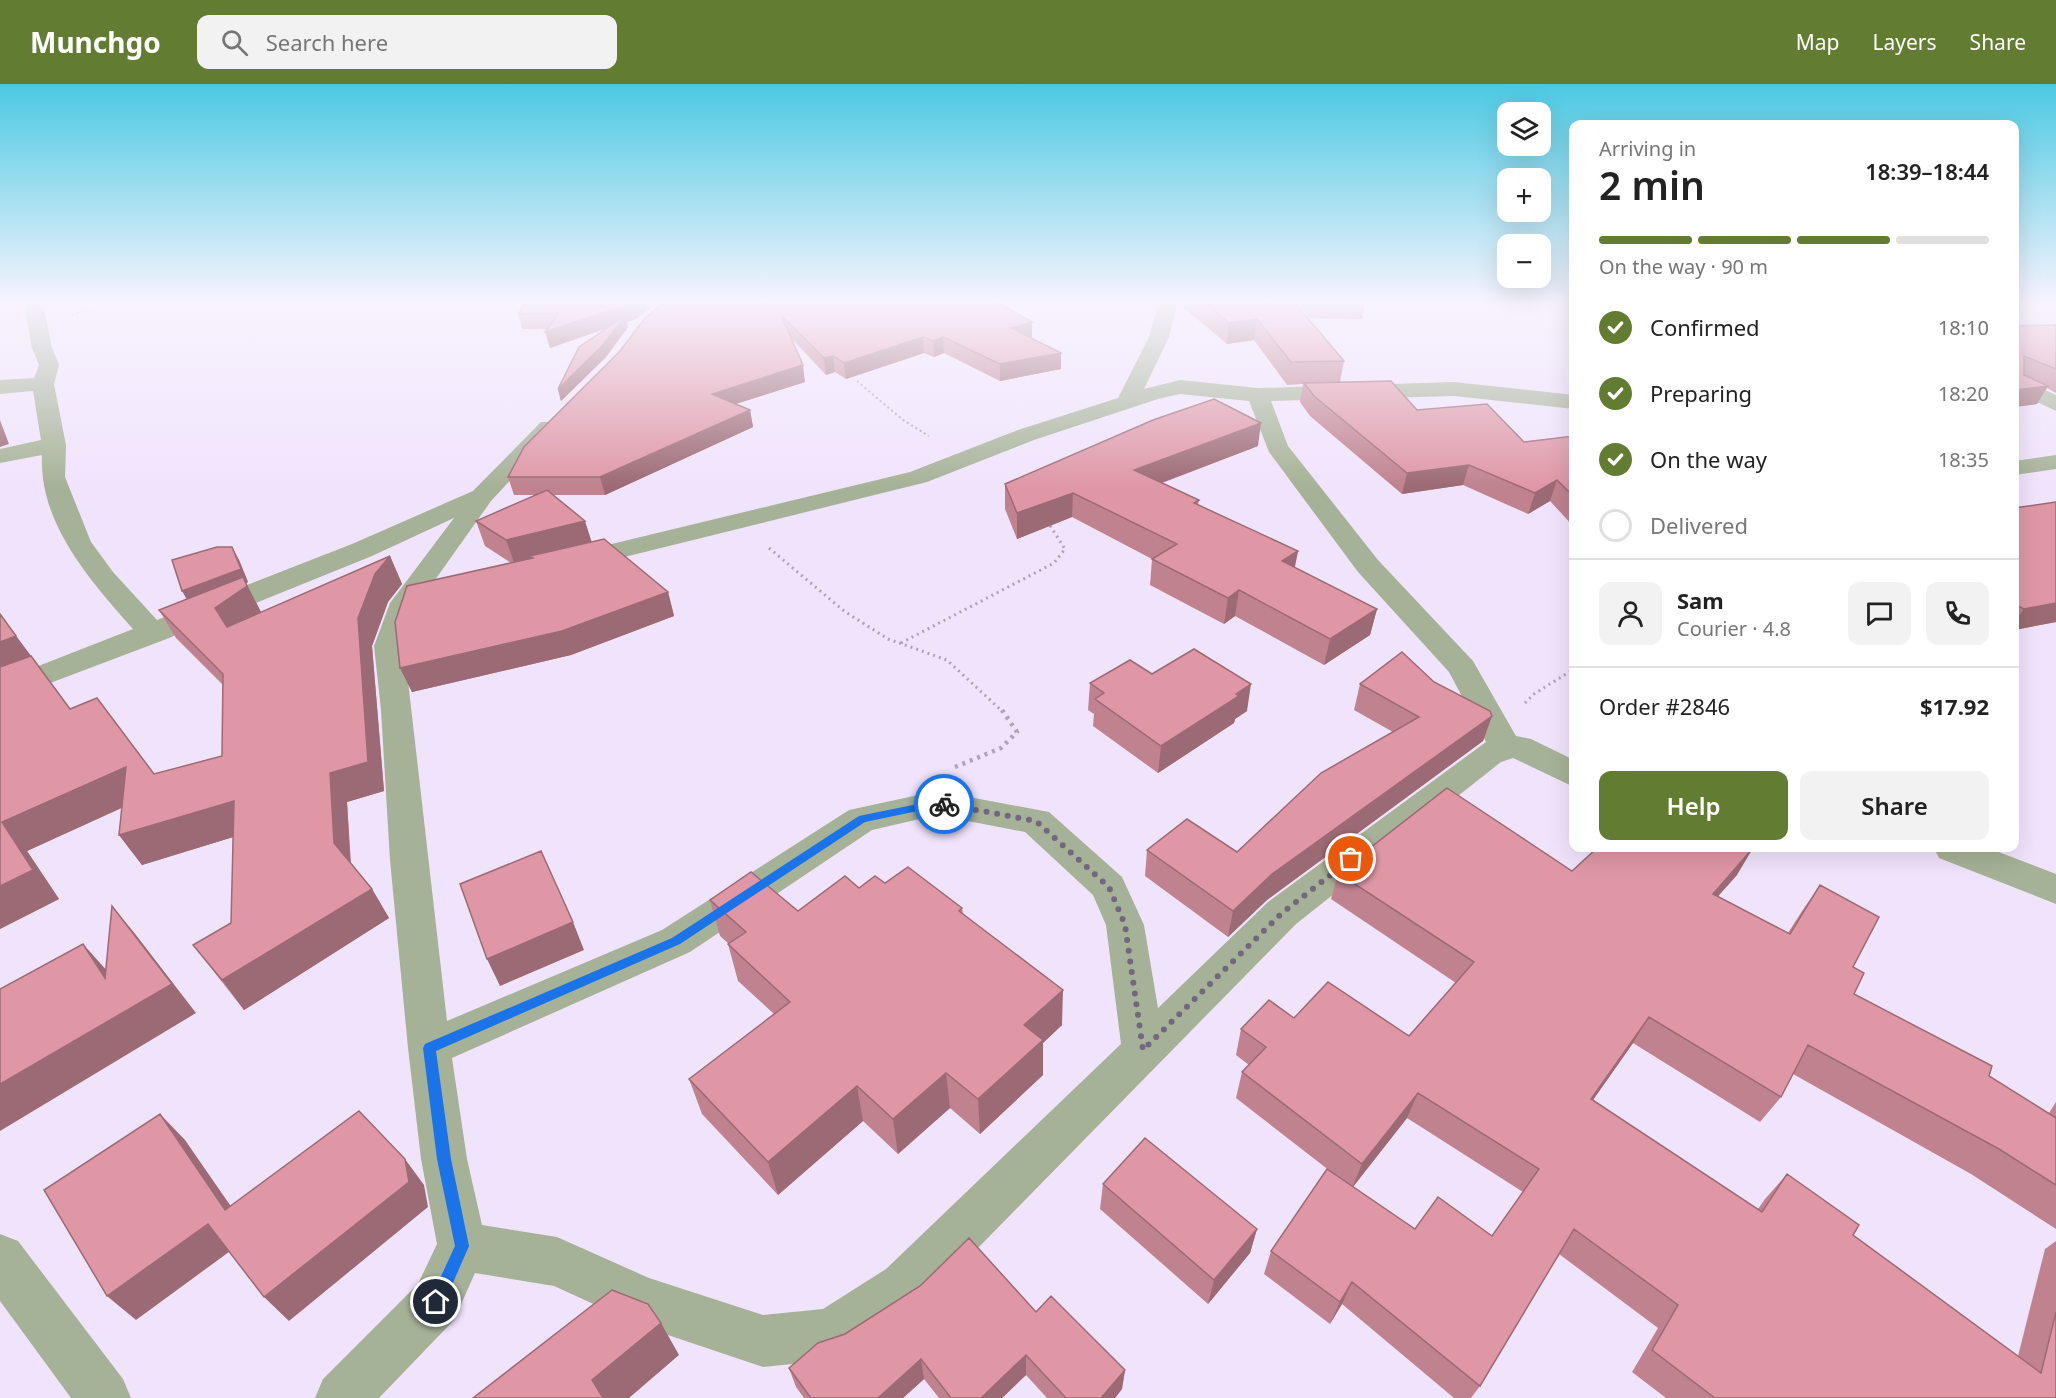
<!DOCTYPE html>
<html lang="en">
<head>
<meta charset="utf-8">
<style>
  body { margin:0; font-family:"Noto Sans",sans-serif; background:#f2f2f2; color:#222; height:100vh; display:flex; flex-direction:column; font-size:22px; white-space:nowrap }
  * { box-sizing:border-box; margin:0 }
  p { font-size:20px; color:#767676 }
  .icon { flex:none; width:33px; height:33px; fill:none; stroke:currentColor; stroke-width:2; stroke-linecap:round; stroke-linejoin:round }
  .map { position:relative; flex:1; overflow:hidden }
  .details { position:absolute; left:1569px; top:36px; width:450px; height:732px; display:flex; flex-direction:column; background:#fff; border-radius:12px; box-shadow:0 6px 24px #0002 }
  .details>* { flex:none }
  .controls { position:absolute; left:1497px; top:18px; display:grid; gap:12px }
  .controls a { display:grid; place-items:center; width:54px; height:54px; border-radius:12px; background:#fff; box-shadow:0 6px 24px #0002; font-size:30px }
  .pin { position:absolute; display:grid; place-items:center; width:51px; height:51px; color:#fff; margin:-26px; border:3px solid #fff; border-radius:50%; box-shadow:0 2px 6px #0007 }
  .courier { position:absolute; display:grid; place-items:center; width:60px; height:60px; margin:-30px; border:4px solid #1a73e8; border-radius:50%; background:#fff; color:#222; box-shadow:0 2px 8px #0007 }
  .head em { font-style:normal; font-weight:600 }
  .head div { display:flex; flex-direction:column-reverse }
  .head { display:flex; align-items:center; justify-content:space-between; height:102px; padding:0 30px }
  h1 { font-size:39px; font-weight:600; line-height:45px }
  .bar { display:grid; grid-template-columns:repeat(4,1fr); gap:9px 6px; align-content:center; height:72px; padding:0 30px }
  .bar i { height:8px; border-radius:4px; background:#e0e0e0 }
  .bar .current { background:#627d31 }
  .bar p { grid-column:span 4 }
  .line { display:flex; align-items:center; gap:15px; padding:0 30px; border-top:2px solid #e0e0e0 }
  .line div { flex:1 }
  .round { display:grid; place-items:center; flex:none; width:63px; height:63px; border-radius:12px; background:#f2f2f2 }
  ol { padding:0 30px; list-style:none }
  li { display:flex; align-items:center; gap:18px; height:66px }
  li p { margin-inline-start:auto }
  li .icon { padding:6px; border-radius:50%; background:#627d31; color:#fff; stroke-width:4 }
  li:last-child { color:#767676 }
  li i { width:33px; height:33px; border:3px solid #e0e0e0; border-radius:50% }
  .action { display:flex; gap:12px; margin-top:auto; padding:12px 30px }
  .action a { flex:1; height:69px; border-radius:12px; background:#627d31; color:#fff; font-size:24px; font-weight:600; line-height:69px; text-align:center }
  .action a+a { background:#f2f2f2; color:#222 }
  header { display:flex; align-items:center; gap:36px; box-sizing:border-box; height:84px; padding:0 30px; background:#627d31; color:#fff }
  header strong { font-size:28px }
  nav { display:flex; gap:33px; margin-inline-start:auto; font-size:21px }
  .search { width:420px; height:54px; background:#f2f2f2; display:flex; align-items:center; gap:15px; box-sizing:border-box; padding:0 21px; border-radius:12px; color:#767676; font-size:22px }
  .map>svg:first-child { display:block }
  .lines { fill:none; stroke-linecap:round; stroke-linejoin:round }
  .path-far2 { stroke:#afa3bb; stroke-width:2; stroke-dasharray:2 3; stroke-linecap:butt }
  .path-far1 { stroke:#afa3bb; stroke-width:3; stroke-dasharray:2 4; stroke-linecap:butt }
  .path { stroke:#afa3bb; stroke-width:4.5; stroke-dasharray:3 5; stroke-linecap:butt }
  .minor { fill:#a6b297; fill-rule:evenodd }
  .wall { fill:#c0828f; fill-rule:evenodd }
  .shaded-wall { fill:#9c6a74 }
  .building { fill:#df97a6; stroke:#9c6a74; stroke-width:1.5 }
  .route { fill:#1a73e8 }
  .done { stroke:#72677e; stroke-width:6; stroke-dasharray:0 10.8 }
</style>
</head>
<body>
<header>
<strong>Munchgo</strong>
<div class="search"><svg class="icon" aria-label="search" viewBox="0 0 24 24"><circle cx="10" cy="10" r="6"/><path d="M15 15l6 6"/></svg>Search here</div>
<nav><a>Map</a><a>Layers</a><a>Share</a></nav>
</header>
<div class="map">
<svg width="2056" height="1314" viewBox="0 0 2056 1314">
  <rect width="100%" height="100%" fill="#f0e4fd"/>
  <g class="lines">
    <path class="path-far2" d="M 72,231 L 109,219
      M 857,297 L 903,336 L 929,352"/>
    <path class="path-far1" d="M 769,464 L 844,527 L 888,555 L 947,576 L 1003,628
      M 901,559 L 1054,479 L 1065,465 L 1049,440
      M 1525,619 L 1534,610 L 1574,585"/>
    <path class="path" d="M 955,683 L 1001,664 L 1017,648 L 1002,626"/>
    <path class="minor" d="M 24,219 L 43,219 L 52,264 L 59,281 L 54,300 L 66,361 L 65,393 L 91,458 L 113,488 L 157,536 L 352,460 L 473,407 L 541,338 L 557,338 L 560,343 L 491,417 L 418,520 L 404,562 L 447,937 L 662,846 L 849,726 L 937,707 L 1049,728 L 1122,793 L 1144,841 L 1158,924 L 1268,818 L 1486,658 L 1449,588 L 1358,488 L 1269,368 L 1249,317 L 1180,310 L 1158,315 L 1034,356 L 927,398 L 576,485 L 566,483 L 562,477 L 566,471 L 910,388 L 1018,346 L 1118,314 L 1149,253 L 1158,219 L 1177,219 L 1169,253 L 1144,305 L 1180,296 L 1258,304 L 1454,298 L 1574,311 L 1574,325 L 1454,312 L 1271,317 L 1288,362 L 1378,476 L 1473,577 L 1516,652 L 1531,655 L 1574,676 L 1574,703 L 1513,674 L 1501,678 L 1296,840 L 922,1221 L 849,1268 L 831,1276 L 763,1283 L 644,1243 L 554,1202 L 475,1189 L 454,1236 L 379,1314 L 315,1314 L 323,1295 L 418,1200 L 437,1160 L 421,1075 L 408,964 L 390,776 L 381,626 L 374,562 L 390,519 L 454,434 L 372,472 L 164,556 L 0,618 L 0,597 L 133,545 C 90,496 39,440 42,371 L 0,379 L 0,365 L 41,356 L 33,307 L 0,310 L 0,296 L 34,294 L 39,281 L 32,264 ZM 937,731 L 1025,748 L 1093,811 L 1106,841 L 1121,960 L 886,1185 L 823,1225 L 763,1231 L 649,1194 L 557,1153 L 482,1141 L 467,1075 L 452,974 L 690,868 L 872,746 Z
      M 2014,292 L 2056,311 L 2056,327 L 2014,307 Z
      M 2056,371 L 2056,385 L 2014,391 L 2014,377 Z
      M 1934,764 L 1988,764 L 2056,790 L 2056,820 L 1939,774 Z
      M 0,1150 L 18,1157 L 123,1295 L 131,1314 L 71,1314 L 0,1217 Z"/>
  </g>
  <path class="wall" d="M 526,219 L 657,219 L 636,235 L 627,238 L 628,243 L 606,273 L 561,317 L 558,305 L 607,244 L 550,264 L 547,245 L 522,245 L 518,230 Z
    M 663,219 L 1032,254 L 1061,285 L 1000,297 L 944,269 L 934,273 L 924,269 L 846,295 L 835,288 L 826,291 L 792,255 L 805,298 L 736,320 L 750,326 L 753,343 L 605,411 L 553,411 L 591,458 L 668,508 L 674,532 L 571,571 L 412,608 L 400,584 L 511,479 L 485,462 L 476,437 L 535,411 L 514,411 L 508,393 Z
    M 1184,219 L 1295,219 L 1344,277 L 1340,298 L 1417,326 L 1524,358 L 1574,352 L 1574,443 L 1550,417 L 1528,430 L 1463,401 L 1402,410 L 1310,332 L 1300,318 L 1303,300 L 1287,301 L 1254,256 L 1227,260 L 1184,224 Z
    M 1297,219 L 1365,219 L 1362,235 L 1310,234 Z
    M 2056,241 L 2056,309 L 2047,304 L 2037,320 L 2014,323 L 2014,242 Z
    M 1258,362 L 1162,399 L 1199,416 L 1198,421 L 1298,467 L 1294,484 L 1377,525 L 1370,551 L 1324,581 L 1235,532 L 1224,540 L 1150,501 L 1152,475 L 1072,433 L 1017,455 L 1005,425 L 1005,400 Z
    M 2014,424 L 2056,538 L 2014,546 Z
    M 232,463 L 239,476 L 248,498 L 246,499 L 261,528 L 390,472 L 402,500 L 388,518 L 372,562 L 384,707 L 347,718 L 351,779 L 372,805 L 389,834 L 244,926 L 193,861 L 231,839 L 233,753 L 142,781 L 119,751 L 122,724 L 27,767 L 59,815 L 0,845 L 0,530 L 70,625 L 154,690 L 222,672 L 223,601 L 176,554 L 159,526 L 187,515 Z
    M 1152,590 L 1247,627 L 1235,635 L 1234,639 L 1158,689 L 1093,642 L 1094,630 L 1088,626 L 1090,599 Z
    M 1434,598 L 1492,632 L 1483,657 L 1267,816 L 1228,853 L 1145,792 L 1147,766 L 1237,768 L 1393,648 L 1354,626 L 1360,600 Z
    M 1572,787 L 1737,791 L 1717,813 L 1788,849 L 1802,827 L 1820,801 L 1853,883 L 1854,910 L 2049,1029 L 2056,1018 L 2056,1145 L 1971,1090 L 1793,990 L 1781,1013 L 1760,1038 L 1633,959 L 1593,1016 L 1758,1125 L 1765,1115 L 1787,1090 L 1853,1151 L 2018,1272 L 2045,1165 L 2056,1157 L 2056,1314 L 1666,1314 L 1632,1288 L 1658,1244 L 1559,1170 L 1480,1302 L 1471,1314 L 1454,1314 L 1342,1220 L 1330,1240 L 1264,1190 L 1271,1167 L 1330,1087 L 1236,1014 L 1242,988 L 1249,981 L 1236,971 L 1241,945 L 1294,934 L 1409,952 L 1456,899 L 1331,815 L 1338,789 ZM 1407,1034 L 1523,1108 L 1492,1152 L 1415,1145 L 1353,1103 Z
    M 885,799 L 962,824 L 963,829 L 1062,941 L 1043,959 L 1043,991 L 980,1050 L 950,1024 L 898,1070 L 863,1037 L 778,1111 L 702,1030 L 689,995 L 774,930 L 738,897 L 728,860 L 729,860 L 720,852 L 710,816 L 798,827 L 859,804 Z
    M 1103,1100 L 1257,1145 L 1250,1169 L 1208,1220 L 1100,1125 Z
    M 1036,1228 L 1125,1286 L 1122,1305 L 1115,1314 L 1047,1314 L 1026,1291 L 1002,1314 L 939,1314 L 924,1295 L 903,1314 L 804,1314 L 796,1303 L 789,1284 Z"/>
  <path class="shaded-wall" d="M 632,219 L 657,219 L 636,235 L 627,238 L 628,243 L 606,273 L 561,317 L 558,305 L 619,240 L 550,264 L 545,248 Z
    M 1257,235 L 1254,256 L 1227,260 L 1229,239 Z
    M 1032,238 L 1032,254 L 1011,244 Z
    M 923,253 L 924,269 L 846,295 L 844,279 Z
    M 943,253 L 944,269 L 934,273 L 933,257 Z
    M 1061,269 L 1061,285 L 1000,297 L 1000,280 Z
    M 833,272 L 835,288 L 826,291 L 824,274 Z
    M 803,281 L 805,298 L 716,326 L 712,310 Z
    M 2048,302 L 2037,320 L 2014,323 L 2014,306 Z
    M 750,326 L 753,343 L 605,411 L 600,393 Z
    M 0,336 L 9,360 L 0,363 Z
    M 1261,339 L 1258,362 L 1132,410 L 1134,386 Z
    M 1469,381 L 1463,401 L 1402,410 L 1407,389 Z
    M 1557,396 L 1550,417 L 1528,430 L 1535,409 Z
    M 1073,409 L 1072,433 L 1017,455 L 1017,429 Z
    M 585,437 L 593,462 L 530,472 L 532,477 L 515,481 L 506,456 Z
    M 232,463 L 239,476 L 248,498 L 246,499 L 262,530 L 232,552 L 190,521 L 182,507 Z
    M 1298,467 L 1293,493 L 1282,477 Z
    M 390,472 L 402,500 L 388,518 L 372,562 L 384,707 L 347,718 L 351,789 L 334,759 L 330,689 L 358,534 L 375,490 Z
    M 1239,506 L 1235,532 L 1224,540 L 1228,514 Z
    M 668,508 L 674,532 L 571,571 L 412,608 L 400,584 Z
    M 2056,519 L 2056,538 L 2014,546 L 2014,538 L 2024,525 Z
    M 1377,525 L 1370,551 L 1324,581 L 1330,555 Z
    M 16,552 L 37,580 L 0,595 L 0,558 Z
    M 1251,600 L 1247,627 L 1235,635 L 1234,639 L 1158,689 L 1161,662 Z
    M 1492,632 L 1483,657 L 1267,816 L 1228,853 L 1233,827 L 1272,790 Z
    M 126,683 L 147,712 L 27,767 L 59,815 L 0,845 L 0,802 L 2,738 Z
    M 234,717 L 253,747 L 142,781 L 119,751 Z
    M 1753,764 L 1737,791 L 1696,837 L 1713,810 Z
    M 372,805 L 389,834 L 244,926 L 222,896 Z
    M 112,822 L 136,851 L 196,929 L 0,1047 L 0,1000 L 172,900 Z
    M 573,838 L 584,866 L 500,902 L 487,875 Z
    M 83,860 L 109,889 L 105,894 Z
    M 1063,906 L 1062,941 L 1043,959 L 1043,991 L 980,1050 L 978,1015 L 1024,941 Z
    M 1649,933 L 1633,959 L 1576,1040 L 1591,1015 Z
    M 946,989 L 950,1024 L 898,1070 L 893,1035 Z
    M 857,1002 L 863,1037 L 778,1111 L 768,1078 Z
    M 1418,1009 L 1407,1034 L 1352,1104 L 1362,1080 Z
    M 160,1030 L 185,1056 L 250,1150 L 225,1126 Z
    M 405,1075 L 424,1101 L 428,1123 L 289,1237 L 264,1213 Z
    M 208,1140 L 233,1165 L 136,1236 L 107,1212 Z
    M 1257,1145 L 1250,1169 L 1208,1220 L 1214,1196 Z
    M 1352,1198 L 1342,1220 L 1330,1240 L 1340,1218 Z
    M 661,1239 L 679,1271 L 629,1314 L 603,1314 L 592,1296 Z
    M 1026,1271 L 1026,1291 L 1002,1314 L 981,1314 Z
    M 921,1275 L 924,1295 L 903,1314 L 878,1314 Z
    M 1125,1286 L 1122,1305 L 1115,1314 L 1101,1314 Z"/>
  <path class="building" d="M 526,219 L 632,219 L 545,248 L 559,229 L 518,230 Z
    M 663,219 L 998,219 L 1032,238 L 1011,244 L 1061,269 L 1000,280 L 943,253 L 933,257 L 923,253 L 844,279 L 833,272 L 824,274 L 781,231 L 803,281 L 712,310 L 750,326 L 600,393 L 508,393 L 524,363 L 620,267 L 645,234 Z
    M 1206,219 L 1295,219 L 1344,277 L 1291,278 L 1257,235 L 1229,239 Z
    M 625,232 L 603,261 L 558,305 L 579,263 Z
    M 2056,241 L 2056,285 L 2024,272 L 2024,291 L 2048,302 L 2014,306 L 2014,252 L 2018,252 L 2014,250 L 2014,242 Z
    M 1391,297 L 1417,326 L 1487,320 L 1524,358 L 1574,352 L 1574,413 L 1557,396 L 1535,409 L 1469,381 L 1407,389 L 1314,312 L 1304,299 Z
    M 1214,315 L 1261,339 L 1134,386 L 1199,416 L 1194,419 L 1298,467 L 1282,477 L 1377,525 L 1330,555 L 1239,506 L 1228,514 L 1152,475 L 1177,460 L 1073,409 L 1017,429 L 1005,400 L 1153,336 Z
    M 547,406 L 585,437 L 506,456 L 476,437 Z
    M 2056,418 L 2056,519 L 2024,525 L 2014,520 L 2014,424 Z
    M 604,455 L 668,508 L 562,547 L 400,584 L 395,538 L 407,502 L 533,474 L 530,472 Z
    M 217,463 L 232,463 L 241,485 L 182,507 L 172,476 Z
    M 390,472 L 375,490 L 358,534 L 368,678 L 330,689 L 334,759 L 372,805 L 222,896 L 193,861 L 231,839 L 234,717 L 119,751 L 126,683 L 2,738 L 33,786 L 0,802 L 0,583 L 31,572 L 70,625 L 97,614 L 154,690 L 222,672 L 223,590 L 159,526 L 243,493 L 247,502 L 215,524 L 227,543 Z
    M 0,530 L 16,552 L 0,558 Z
    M 1194,565 L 1251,600 L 1236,610 L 1239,612 L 1161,662 L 1095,615 L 1104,609 L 1090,599 L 1130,576 L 1152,590 Z
    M 1402,568 L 1434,598 L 1490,627 L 1492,632 L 1272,790 L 1233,827 L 1147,766 L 1187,735 L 1237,768 L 1321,689 L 1419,633 L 1360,600 Z
    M 1447,704 L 1572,787 L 1597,764 L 1753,764 L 1713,810 L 1790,850 L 1820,801 L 1879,833 L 1853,883 L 1864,889 L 1854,910 L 1992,982 L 1989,992 L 2056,1034 L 2056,1101 L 1999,1065 L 1808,961 L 1781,1013 L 1649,933 L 1591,1015 L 1762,1128 L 1787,1090 L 1859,1141 L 1853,1151 L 2041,1289 L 2056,1228 L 2056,1314 L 1715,1314 L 1652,1266 L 1678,1221 L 1574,1145 L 1480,1302 L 1352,1198 L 1340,1218 L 1271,1167 L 1327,1085 L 1415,1145 L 1438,1113 L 1492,1152 L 1539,1085 L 1418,1009 L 1362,1080 L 1242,988 L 1266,963 L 1241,945 L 1269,916 L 1294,934 L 1328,898 L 1409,952 L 1474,878 L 1338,789 Z
    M 541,767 L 573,838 L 487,875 L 460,800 Z
    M 908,783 L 962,824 L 959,827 L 1063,906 L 1024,941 L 1043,956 L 978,1015 L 946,989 L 893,1035 L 857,1002 L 768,1078 L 689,995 L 790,918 L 728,860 L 746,848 L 710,816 L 751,788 L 798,827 L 845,792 L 859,804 L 875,792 L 885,799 Z
    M 112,822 L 172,900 L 0,1000 L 0,905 L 83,860 L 105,894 Z
    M 359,1027 L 405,1075 L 409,1098 L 264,1213 L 208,1140 L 107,1212 L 44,1106 L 160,1030 L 225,1126 Z
    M 1145,1054 L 1257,1145 L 1214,1196 L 1103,1100 Z
    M 969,1154 L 1036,1228 L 1051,1212 L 1125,1286 L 1101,1314 L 1066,1314 L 1026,1271 L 981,1314 L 951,1314 L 921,1275 L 878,1314 L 811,1314 L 789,1284 L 818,1259 L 845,1250 L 920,1202 Z
    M 612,1206 L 648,1220 L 661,1239 L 592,1296 L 603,1314 L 473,1314 Z"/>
  <linearGradient id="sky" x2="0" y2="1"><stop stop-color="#4bc9e2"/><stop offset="0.54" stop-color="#f8f3fe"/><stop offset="1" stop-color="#f8f3fe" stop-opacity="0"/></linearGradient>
  <rect width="2056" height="403" fill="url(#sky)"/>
  <path class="route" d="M 937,716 L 949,720 L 944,724 L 937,723 L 865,738 L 680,860 L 436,967 L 451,1075 L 469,1162 L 442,1224 L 436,1226 L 431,1224 L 429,1218 L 455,1162 L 437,1075 L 423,964 L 425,960 L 672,854 L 859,732 Z"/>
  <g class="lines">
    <path class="done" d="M 944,720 L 1036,737 L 1109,803 L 1125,841 L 1143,966 L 1282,829 L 1351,775"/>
  </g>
</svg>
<div class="controls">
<a><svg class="icon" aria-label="layers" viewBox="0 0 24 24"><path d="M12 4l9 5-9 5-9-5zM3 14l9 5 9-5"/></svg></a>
<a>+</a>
<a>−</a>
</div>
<div class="pin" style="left:1351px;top:775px;background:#ea580c"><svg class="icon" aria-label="bag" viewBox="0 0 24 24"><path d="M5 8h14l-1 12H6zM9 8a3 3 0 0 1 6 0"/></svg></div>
<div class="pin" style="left:436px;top:1218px;background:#1f2937"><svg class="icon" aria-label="home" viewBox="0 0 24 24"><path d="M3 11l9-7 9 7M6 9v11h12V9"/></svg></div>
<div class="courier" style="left:944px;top:720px"><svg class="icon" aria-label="bike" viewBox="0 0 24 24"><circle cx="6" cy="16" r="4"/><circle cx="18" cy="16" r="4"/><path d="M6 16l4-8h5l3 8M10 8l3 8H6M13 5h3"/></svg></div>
<section class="details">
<div class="head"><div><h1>2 min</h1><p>Arriving in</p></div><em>18:39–18:44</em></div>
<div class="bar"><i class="current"></i><i class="current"></i><i class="current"></i><i></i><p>On the way · 90 m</p></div>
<ol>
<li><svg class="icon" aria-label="check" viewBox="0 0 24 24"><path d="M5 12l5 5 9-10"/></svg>Confirmed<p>18:10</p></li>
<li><svg class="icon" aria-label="check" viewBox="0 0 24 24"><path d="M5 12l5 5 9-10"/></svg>Preparing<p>18:20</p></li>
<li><svg class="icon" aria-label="check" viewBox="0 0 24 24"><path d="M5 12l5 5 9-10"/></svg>On the way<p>18:35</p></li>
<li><i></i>Delivered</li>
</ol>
<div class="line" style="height:108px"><a class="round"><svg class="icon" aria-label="person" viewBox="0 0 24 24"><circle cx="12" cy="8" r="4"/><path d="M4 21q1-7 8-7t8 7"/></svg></a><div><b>Sam</b><p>Courier · 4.8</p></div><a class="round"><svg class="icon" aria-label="chat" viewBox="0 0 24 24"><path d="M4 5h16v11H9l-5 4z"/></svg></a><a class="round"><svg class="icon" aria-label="phone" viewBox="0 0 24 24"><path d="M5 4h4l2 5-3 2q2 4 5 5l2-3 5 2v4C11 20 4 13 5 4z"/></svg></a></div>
<div class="line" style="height:78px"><div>Order #2846</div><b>$17.92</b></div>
<div class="action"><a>Help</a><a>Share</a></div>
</section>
</div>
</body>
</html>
